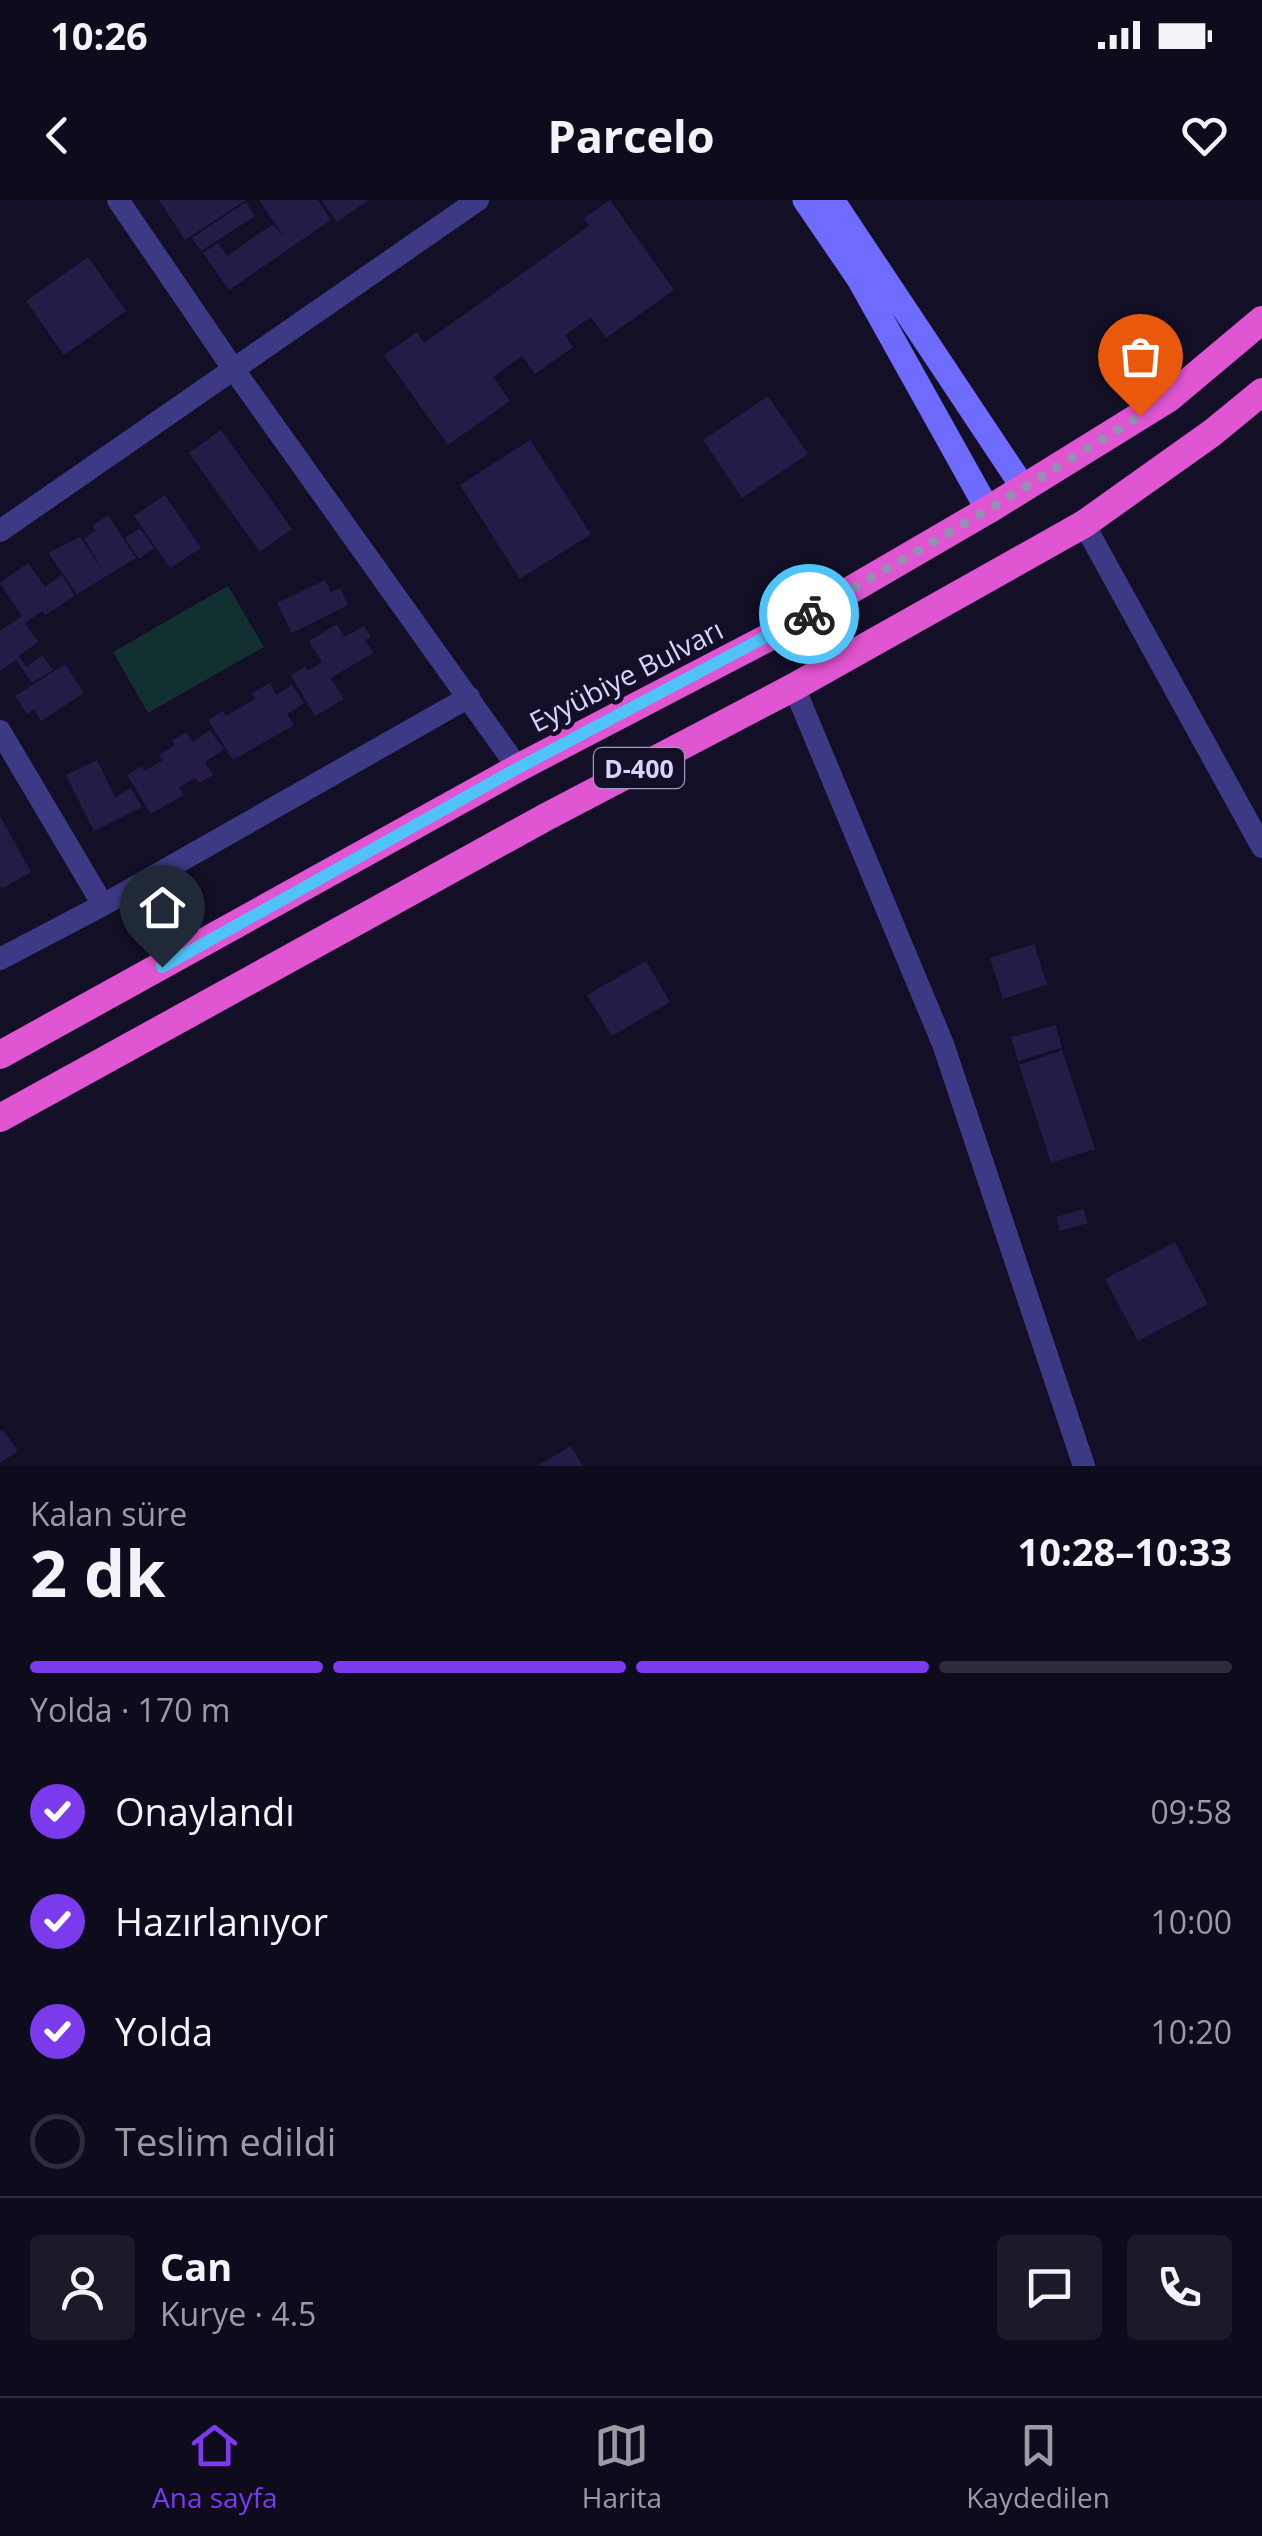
<!DOCTYPE html>
<html lang="tr">
<head>
<meta charset="utf-8">
<style>
  body { margin:0; font-family:"Open Sans",sans-serif; background:#1c1929; color:#f1f3f6; height:100vh; display:flex; flex-direction:column; font-size:38px; white-space:nowrap }
  * { box-sizing:border-box; margin:0 }
  p { font-size:32px; color:#9b9ba3 }
  .icon { flex:none; width:55px; height:55px; fill:none; stroke:currentColor; stroke-width:2; stroke-linecap:round; stroke-linejoin:round }
  .map { position:relative; height:1266px; overflow:hidden }
  .details { display:flex; flex-direction:column; background:#0e0b1c; flex:1 }
  .details>* { flex:none }
  .pin { position:absolute; display:grid; place-items:center; width:85px; height:85px; color:#fff; margin:-102px -42px; border-radius:50% 50% 50% 0; rotate:-45deg; box-shadow:0 0 10px #0007 }
  .pin .icon { rotate:45deg }
  .courier { position:absolute; display:grid; place-items:center; width:100px; height:100px; margin:-50px; border:8px solid #4fc3f7; border-radius:50%; background:#fff; color:#222; box-shadow:0 2px 12px #0007 }
  .head em { font-style:normal; font-weight:700 }
  .head div { display:flex; flex-direction:column-reverse }
  .head { display:flex; align-items:center; justify-content:space-between; height:170px; padding:0 30px }
  h1 { font-size:65px; font-weight:700; line-height:75px }
  .bar { display:grid; grid-template-columns:repeat(4,1fr); gap:15px 10px; align-content:center; height:120px; padding:0 30px }
  .bar i { height:12px; border-radius:8px; background:#2e2b3b }
  .bar .current { background:#7c3aed }
  .bar p { grid-column:span 4 }
  .line { display:flex; align-items:center; gap:25px; padding:0 30px; border-top:2px solid #2e2b3b }
  .line div { flex:1 }
  .round { display:grid; place-items:center; flex:none; width:105px; height:105px; border-radius:10px; background:#1c1929 }
  ol { padding:0 30px; list-style:none }
  li { display:flex; align-items:center; gap:30px; height:110px }
  li p { margin-inline-start:auto }
  li .icon { padding:10px; border-radius:50%; background:#7c3aed; color:#fff; stroke-width:4 }
  li:last-child { color:#9b9ba3 }
  li i { width:55px; height:55px; border:5px solid #2e2b3b; border-radius:50% }
  .status { display:flex; justify-content:space-between; align-items:center; height:70px; padding:0 50px; background:#0e0b1c; direction:ltr }
  .status svg { height:28px; fill:currentColor }
  header { display:flex; justify-content:space-between; align-items:center; height:130px; padding:0 30px; background:#0e0b1c; font-size:45px; font-weight:700 }
  .menu { display:flex; justify-content:space-around; align-items:center; height:140px; border-top:2px solid #2e2b3b; background:#0e0b1c; font-size:28px; color:#9b9ba3 }
  .menu a { display:grid; justify-items:center; gap:5px }
  .menu .current { color:#7c3aed }
  .map>svg:first-child { display:block }
  .green { fill:#12302f }
  .building { fill:#241b47 }
  .lines { fill:none; stroke-linecap:round; stroke-linejoin:round }
  .minor { stroke:#3d3a85; stroke-width:22 }
  .secondary { stroke:#6f6bff; stroke-width:25 }
  .trunk { stroke:#e055d1; stroke-width:28 }
  .done { stroke:#948fb3; stroke-width:10; stroke-dasharray:0 18 }
  .route { stroke:#4fc3f7; stroke-width:12 }
  .labels { text-anchor:middle; dominant-baseline:central; stroke-width:9; stroke-linejoin:round; paint-order:stroke }
  .shield { fill:#130f26; stroke:#9e99be; stroke-width:2.5 }
  .shield-label { font-size:25px; font-weight:bold; fill:#d9d4ff }
  .street-label { font-size:28px; fill:#d9d4ff; stroke:#130f26 }
</style>
</head>
<body>
<div class="status"><b>10:26</b><svg viewBox="0 0 49 12"><path d="M0 12V9h3v3zM5 12V6h3v6zM10 12V3h3v9zM15 12V0h3v12zM26 1h20v11H26zM47 4h2v5h-2z"/></svg></div>
<header><svg class="icon" aria-label="back" viewBox="0 0 24 24"><path d="M15 5l-7 7 7 7"/></svg>Parcelo<svg class="icon" aria-label="heart" viewBox="0 0 24 24"><path d="M12 20l-8-8c-3-5 5-10 8-4 3-6 11-1 8 4z"/></svg></header>
<div class="map">
<svg width="1262" height="1266" viewBox="0 0 1262 1266">
  <rect width="100%" height="100%" fill="#130f26"/>
  <path class="green" d="M 228,386 L 264,447 L 148,513 L 113,452 Z"/>
  <path class="building" d="M 159,0 L 246,0 L 185,40 Z
    M 259,0 L 318,0 L 331,20 L 229,90 L 203,53 L 218,43 L 227,56 L 273,24 L 285,38 Z
    M 321,0 L 369,0 L 337,22 Z
    M 610,0 L 674,90 L 606,138 L 591,117 L 565,135 L 573,147 L 535,174 L 522,156 L 493,177 L 510,201 L 448,245 L 384,155 L 417,132 L 424,143 L 589,26 L 584,18 Z
    M 246,2 L 255,16 L 201,51 L 192,38 Z
    M 88,57 L 126,111 L 64,155 L 26,101 Z
    M 768,196 L 808,254 L 742,298 L 703,240 Z
    M 221,230 L 292,329 L 260,352 L 189,253 Z
    M 530,240 L 591,334 L 520,379 L 460,285 Z
    M 165,295 L 201,348 L 170,368 L 134,316 Z
    M 108,315 L 136,358 L 77,394 L 48,353 L 80,337 L 102,369 L 84,338 L 96,331 L 92,326 Z
    M 140,328 L 154,348 L 139,359 L 125,338 Z
    M 28,363 L 45,387 L 62,375 L 75,396 L 45,415 L 42,411 L 25,423 L 38,442 L 19,456 L 26,467 L 42,455 L 53,470 L 32,483 L 16,460 L 0,471 L 0,431 L 22,416 L 0,383 Z
    M 325,380 L 331,392 L 340,388 L 348,405 L 292,433 L 277,403 Z
    M 337,424 L 344,437 L 364,426 L 371,437 L 365,440 L 373,453 L 331,478 L 344,499 L 315,516 L 291,475 L 306,466 L 308,471 L 322,462 L 309,441 Z
    M 65,464 L 84,493 L 41,521 L 34,509 L 27,514 L 15,496 Z
    M 270,483 L 276,495 L 292,485 L 304,503 L 287,514 L 294,525 L 233,560 L 208,520 L 223,511 L 226,516 L 255,499 L 252,493 Z
    M 210,530 L 224,549 L 205,562 L 213,575 L 199,583 L 195,578 L 179,588 L 184,595 L 151,614 L 127,575 L 142,566 L 145,571 L 163,560 L 159,555 L 175,545 L 172,541 L 186,532 L 193,542 Z
    M 97,560 L 115,597 L 131,588 L 142,607 L 94,631 L 66,575 Z
    M 0,616 L 31,672 L 2,689 L 0,685 Z
    M 1034,744 L 1047,785 L 1003,799 L 990,758 Z
    M 646,761 L 670,802 L 612,836 L 587,795 Z
    M 1056,825 L 1062,848 L 1018,861 L 1011,837 Z
    M 1062,850 L 1095,949 L 1051,963 L 1019,865 Z
    M 1083,1009 L 1088,1023 L 1060,1031 L 1056,1017 Z
    M 1175,1042 L 1208,1104 L 1138,1141 L 1105,1079 Z
    M 3,1230 L 18,1251 L 0,1263 L 0,1232 Z
    M 571,1246 L 583,1266 L 537,1266 Z"/>
  <g class="lines">
    <path class="minor" d="M 118,0 L 232,167 L 518,568
      M 1084,324 L 1262,647
      M 0,331 L 478,0
      M 794,487 L 943,844 L 1084,1266
      M 0,531 L 103,705
      M 0,759 L 103,705 L 469,497"/>
    <path class="secondary" d="M 805,0 L 859,79 L 988,310
      M 832,0 L 1023,287"/>
    <path class="trunk" d="M 0,855 L 518,568 L 775,434 L 988,310 L 1169,198 L 1262,120
      M 0,918 L 546,617 L 794,487 L 1084,324 L 1212,233 L 1262,192"/>
  </g>
  <g class="lines">
    <path class="done" d="M 809,414 L 988,310 L 1140,216"/>
    <path class="route" d="M 162,767 L 518,568 L 809,414"/>
  </g>
  <g class="labels">
    <rect class="shield" x="594" y="548" width="90" height="40" rx="8"/>
    <g class="shield-label">
      <text x="639" y="568">D-400</text>
    </g>
    <g class="street-label">
      <text transform="translate(626 475) rotate(-27)">Eyyübiye Bulvarı</text>
    </g>
  </g>
</svg>
<div class="pin" style="left:1140px;top:216px;background:#ea580c"><svg class="icon" aria-label="bag" viewBox="0 0 24 24"><path d="M5 8h14l-1 12H6zM9 8a3 3 0 0 1 6 0"/></svg></div>
<div class="pin" style="left:162px;top:767px;background:#1f2937"><svg class="icon" aria-label="home" viewBox="0 0 24 24"><path d="M3 11l9-7 9 7M6 9v11h12V9"/></svg></div>
<div class="courier" style="left:809px;top:414px"><svg class="icon" aria-label="bike" viewBox="0 0 24 24"><circle cx="6" cy="16" r="4"/><circle cx="18" cy="16" r="4"/><path d="M6 16l4-8h5l3 8M10 8l3 8H6M13 5h3"/></svg></div>
</div>
<section class="details">
<div class="head"><div><h1>2 dk</h1><p>Kalan süre</p></div><em>10:28–10:33</em></div>
<div class="bar"><i class="current"></i><i class="current"></i><i class="current"></i><i></i><p>Yolda · 170 m</p></div>
<ol>
<li><svg class="icon" aria-label="check" viewBox="0 0 24 24"><path d="M5 12l5 5 9-10"/></svg>Onaylandı<p>09:58</p></li>
<li><svg class="icon" aria-label="check" viewBox="0 0 24 24"><path d="M5 12l5 5 9-10"/></svg>Hazırlanıyor<p>10:00</p></li>
<li><svg class="icon" aria-label="check" viewBox="0 0 24 24"><path d="M5 12l5 5 9-10"/></svg>Yolda<p>10:20</p></li>
<li><i></i>Teslim edildi</li>
</ol>
<div class="line" style="height:180px"><a class="round"><svg class="icon" aria-label="person" viewBox="0 0 24 24"><circle cx="12" cy="8" r="4"/><path d="M4 21q1-7 8-7t8 7"/></svg></a><div><b>Can</b><p>Kurye · 4.5</p></div><a class="round"><svg class="icon" aria-label="chat" viewBox="0 0 24 24"><path d="M4 5h16v11H9l-5 4z"/></svg></a><a class="round"><svg class="icon" aria-label="phone" viewBox="0 0 24 24"><path d="M5 4h4l2 5-3 2q2 4 5 5l2-3 5 2v4C11 20 4 13 5 4z"/></svg></a></div>
</section>
<nav class="menu">
<a class="current"><svg class="icon" aria-label="home" viewBox="0 0 24 24"><path d="M3 11l9-7 9 7M6 9v11h12V9"/></svg>Ana sayfa</a>
<a><svg class="icon" aria-label="map" viewBox="0 0 24 24"><path d="M3 6l6-2 6 2 6-2v14l-6 2-6-2-6 2zM9 4v14M15 6v14"/></svg>Harita</a>
<a><svg class="icon" aria-label="saved" viewBox="0 0 24 24"><path d="M7 4h10v16l-5-4-5 4z"/></svg>Kaydedilen</a>
</nav>
</body>
</html>
